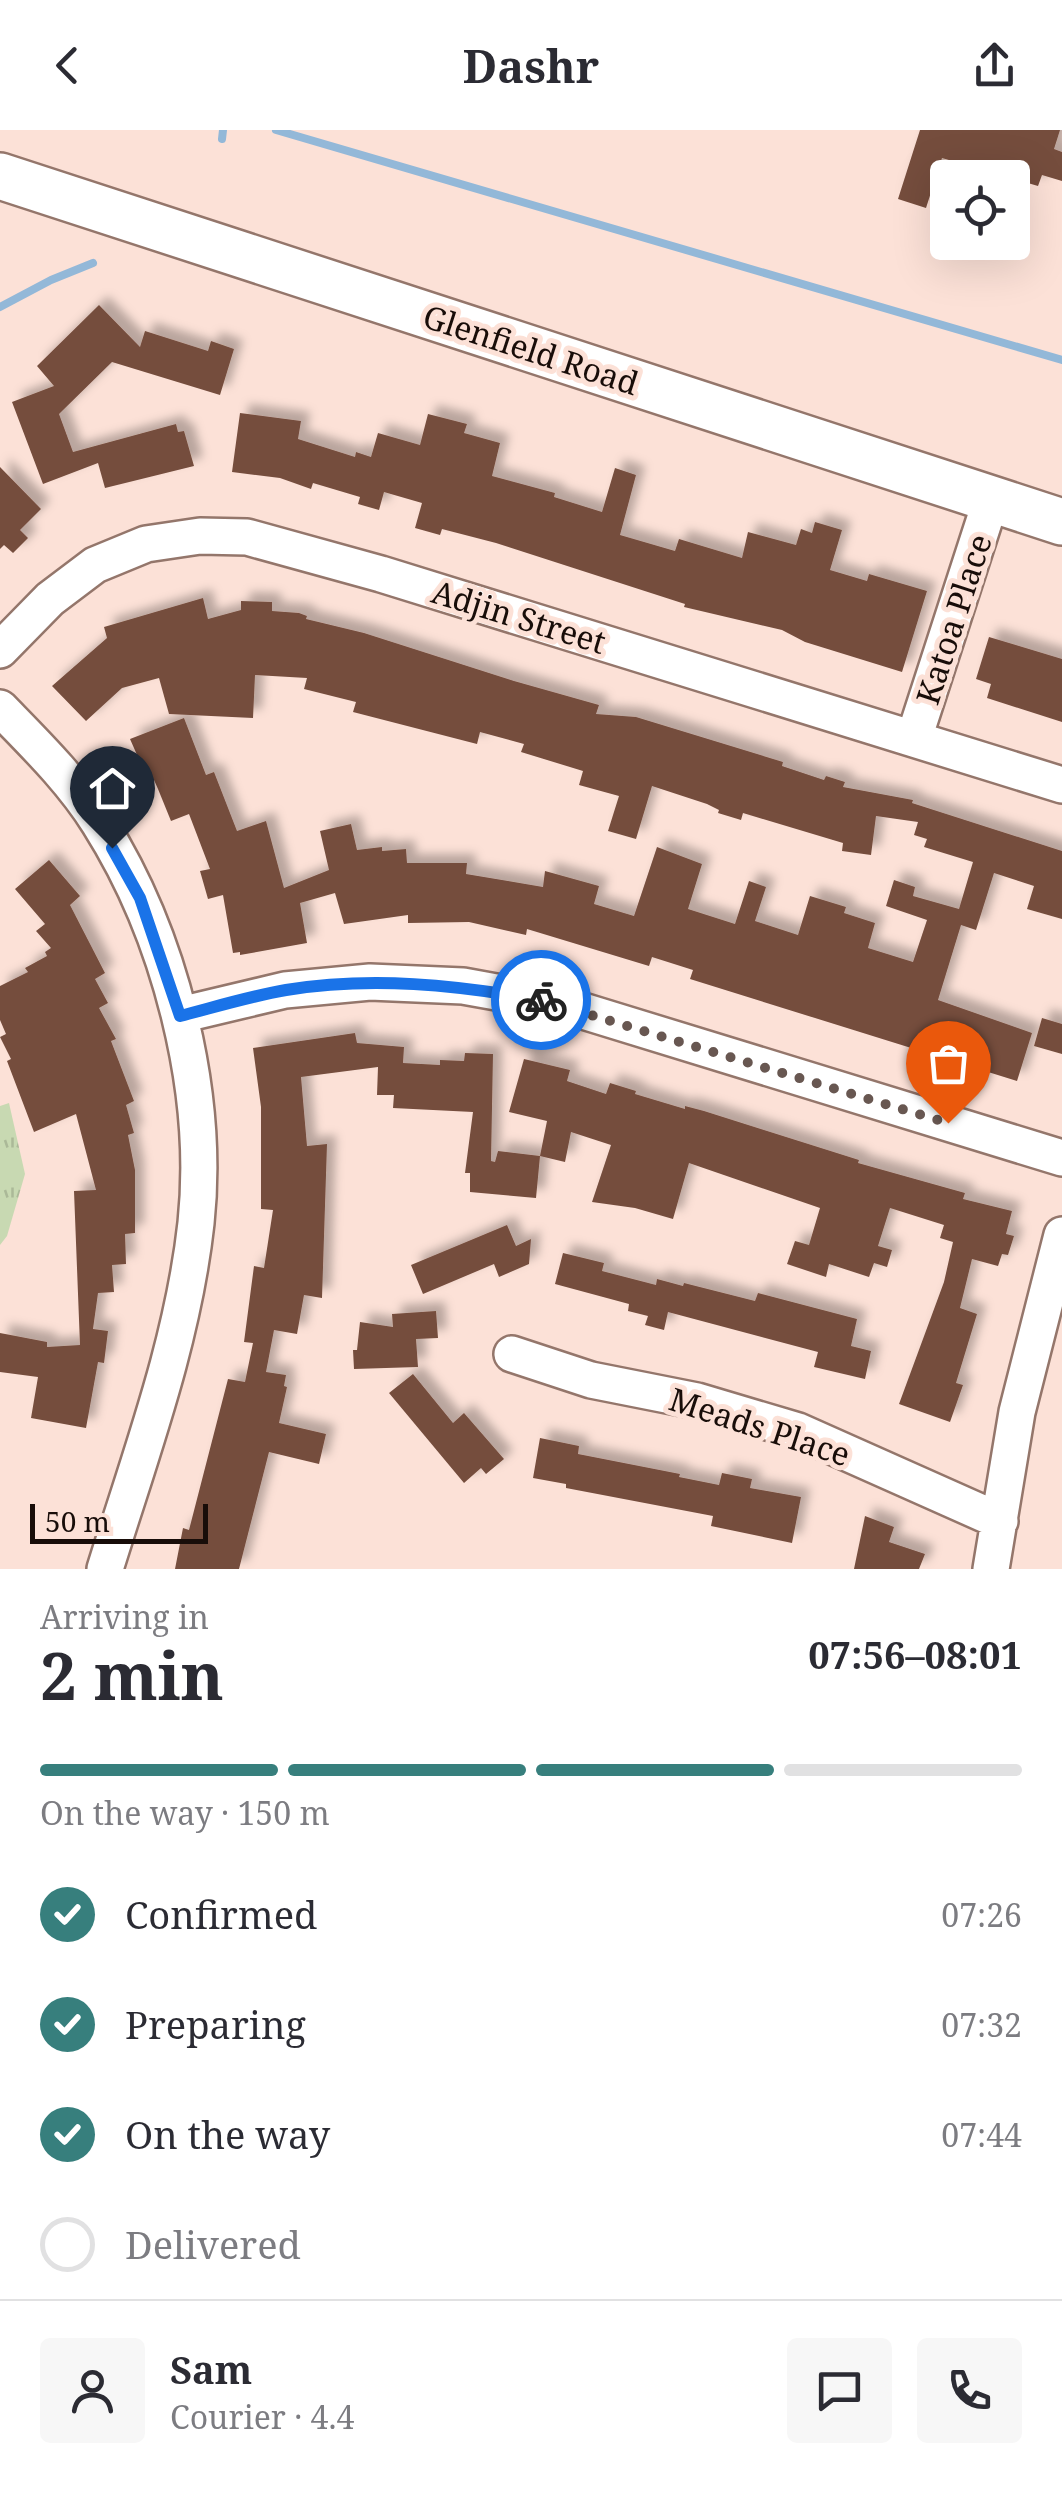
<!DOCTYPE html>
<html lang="en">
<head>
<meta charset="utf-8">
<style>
  body { margin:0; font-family:"Noto Serif",serif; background:#f7f7f7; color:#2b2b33; height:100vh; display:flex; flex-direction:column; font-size:38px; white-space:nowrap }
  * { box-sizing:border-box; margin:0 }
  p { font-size:32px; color:#7c7c81 }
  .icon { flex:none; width:55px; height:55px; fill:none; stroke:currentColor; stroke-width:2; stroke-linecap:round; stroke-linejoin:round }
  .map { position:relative; height:1439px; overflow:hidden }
  .drawer { display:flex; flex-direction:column; background:#fff; flex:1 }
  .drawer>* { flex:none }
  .controls { position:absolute; left:930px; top:30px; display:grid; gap:20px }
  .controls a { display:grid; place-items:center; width:100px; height:100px; border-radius:10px; background:#fff; box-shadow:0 10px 40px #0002; font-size:50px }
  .scale { position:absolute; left:30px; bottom:25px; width:178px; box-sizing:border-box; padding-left:10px; border:5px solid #180d09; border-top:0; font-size:28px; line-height:35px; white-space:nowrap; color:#180d09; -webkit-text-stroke:8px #fce1d7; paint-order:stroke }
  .pin { position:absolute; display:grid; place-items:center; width:85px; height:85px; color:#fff; margin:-102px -42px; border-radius:50% 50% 50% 0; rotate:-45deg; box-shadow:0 0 10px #0007 }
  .pin .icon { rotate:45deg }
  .courier { position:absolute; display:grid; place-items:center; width:100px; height:100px; margin:-50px; border:8px solid #1a73e8; border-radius:50%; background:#fff; color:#222; box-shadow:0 2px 12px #0007 }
  .head em { font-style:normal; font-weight:700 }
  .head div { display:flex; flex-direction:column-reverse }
  .head { display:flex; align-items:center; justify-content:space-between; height:170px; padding:0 40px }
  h1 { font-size:65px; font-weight:700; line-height:75px }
  .bar { display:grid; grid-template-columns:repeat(4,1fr); gap:15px 10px; align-content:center; height:120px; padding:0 40px }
  .bar i { height:12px; border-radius:8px; background:#e1e1e2 }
  .bar .active { background:#377f7d }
  .bar p { grid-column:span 4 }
  .line { display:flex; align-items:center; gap:25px; padding:0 40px; border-top:2px solid #e1e1e2 }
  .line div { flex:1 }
  .round { display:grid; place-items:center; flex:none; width:105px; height:105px; border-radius:10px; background:#f7f7f7 }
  ol { padding:0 40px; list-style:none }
  li { display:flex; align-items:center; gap:30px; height:110px }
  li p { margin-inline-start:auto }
  li .icon { padding:10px; border-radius:50%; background:#377f7d; color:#fff; stroke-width:4 }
  li:last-child { color:#7c7c81 }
  li i { width:55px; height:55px; border:5px solid #e1e1e2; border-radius:50% }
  header { display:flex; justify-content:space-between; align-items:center; height:130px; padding:0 40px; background:#fff; font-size:45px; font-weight:700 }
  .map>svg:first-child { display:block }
  .grass { fill:url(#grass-tufts) }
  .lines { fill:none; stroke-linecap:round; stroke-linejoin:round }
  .stream { stroke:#93b8d8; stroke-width:8 }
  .building { fill:#754d3d; filter:url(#shadow) }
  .minor-casing { stroke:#94766b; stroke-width:40 }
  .major-casing { stroke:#94766b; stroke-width:50 }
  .minor { stroke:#fff; stroke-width:35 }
  .major { stroke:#fff; stroke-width:45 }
  .done { stroke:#685751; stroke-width:10; stroke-dasharray:0 18 }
  .route { stroke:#1a73e8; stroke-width:12 }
  .labels { text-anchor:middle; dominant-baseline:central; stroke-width:10; stroke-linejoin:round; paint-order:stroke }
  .street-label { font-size:32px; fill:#180d09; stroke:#fce1d7 }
</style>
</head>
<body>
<header><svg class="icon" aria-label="back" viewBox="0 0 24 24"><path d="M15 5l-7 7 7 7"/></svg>Dashr<svg class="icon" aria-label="share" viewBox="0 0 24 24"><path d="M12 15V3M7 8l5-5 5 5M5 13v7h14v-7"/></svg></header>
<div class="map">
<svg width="1062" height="1439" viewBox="0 0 1062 1439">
  <defs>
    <pattern id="grass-tufts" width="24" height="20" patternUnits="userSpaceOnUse" patternTransform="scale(2.5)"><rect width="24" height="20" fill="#c8d9b2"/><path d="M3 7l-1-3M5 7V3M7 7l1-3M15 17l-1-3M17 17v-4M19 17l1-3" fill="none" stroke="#abb998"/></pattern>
    <filter id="shadow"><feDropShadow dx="9" dy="-9" stdDeviation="5" flood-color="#0004"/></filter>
  </defs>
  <rect width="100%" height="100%" fill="#fce1d7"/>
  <path class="grass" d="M 9,973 L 25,1044 L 7,1106 L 0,1115 L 0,976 Z"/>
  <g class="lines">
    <path class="stream" d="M 276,0 L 1062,230
      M 222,9 L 223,0
      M 0,177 L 51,150 L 93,133"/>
  </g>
  <path class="building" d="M 920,0 L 1060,0 L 1054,19 L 1062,22 L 1062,51 L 1042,45 L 1038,56 L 942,28 L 926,78 L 898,69 Z
    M 99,175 L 140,217 L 145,201 L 208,221 L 211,211 L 234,219 L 220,265 L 112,232 L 59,284 L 73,322 L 176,294 L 178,302 L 184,301 L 194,336 L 105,358 L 98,333 L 43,354 L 12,272 L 54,256 L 37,236 Z
    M 240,283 L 301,291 L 298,309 L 355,327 L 356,322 L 371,327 L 378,303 L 420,315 L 428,284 L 467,294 L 464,303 L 500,313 L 492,346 L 555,363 L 554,367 L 602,382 L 615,338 L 636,345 L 620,405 L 675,421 L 679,409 L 742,428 L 748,402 L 796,415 L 801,399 L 812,403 L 815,392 L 842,400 L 830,440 L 867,451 L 869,444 L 927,461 L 902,542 L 805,512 L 782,500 L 684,477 L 685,474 L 496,413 L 442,399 L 440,405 L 415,398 L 422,373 L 384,362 L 379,380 L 358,374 L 360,367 L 313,353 L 311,359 L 280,348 L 232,342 Z
    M 0,337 L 41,379 L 20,400 L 28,408 L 13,423 L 4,415 L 0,419 Z
    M 203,468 L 208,489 L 241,480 L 241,471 L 272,472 L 272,481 L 299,483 L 307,486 L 306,489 L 364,503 L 514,551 L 599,575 L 596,584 L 636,587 L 783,632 L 782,636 L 824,650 L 826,646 L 845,652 L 843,657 L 913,670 L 912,673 L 1062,721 L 1062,789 L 1027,779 L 1034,756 L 994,743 L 976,800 L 961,795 L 938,870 L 1032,903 L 1017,951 L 690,849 L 693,840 L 652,827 L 649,836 L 527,799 L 526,805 L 469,792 L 408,793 L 408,785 L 344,794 L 335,763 L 300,773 L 307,813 L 240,825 L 240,822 L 233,823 L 223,765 L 208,769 L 200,741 L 210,739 L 189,684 L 171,691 L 158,659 L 154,650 L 149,652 L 130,609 L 184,588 L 206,645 L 214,642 L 237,701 L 266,691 L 284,758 L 329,740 L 320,701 L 351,694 L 357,720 L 382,717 L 382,721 L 406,719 L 407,733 L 467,733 L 466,744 L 543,757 L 545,741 L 599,756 L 594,774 L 634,786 L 657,717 L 702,734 L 688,779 L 735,794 L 749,751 L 766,757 L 755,791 L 798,805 L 810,766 L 846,777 L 844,783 L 875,793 L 868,818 L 913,832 L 927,790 L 886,776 L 894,750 L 915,757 L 913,766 L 959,779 L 973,732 L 924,717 L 927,709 L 914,705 L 918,692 L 876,686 L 871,725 L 842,721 L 843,713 L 743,683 L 741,690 L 718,683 L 719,680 L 707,674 L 652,656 L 636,709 L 608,701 L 619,666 L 579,655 L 583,641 L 521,622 L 524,614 L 480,602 L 477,614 L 353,582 L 356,572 L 304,559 L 307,548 L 255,545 L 253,588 L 169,584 L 159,548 L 122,558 L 86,591 L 52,556 L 107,508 L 104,497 Z
    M 989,507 L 1062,529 L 1062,592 L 987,568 L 991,554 L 976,549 Z
    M 49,730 L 80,766 L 70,775 L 105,843 L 95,849 L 108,873 L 99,878 L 116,909 L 111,911 L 134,971 L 126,975 L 134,1003 L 128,1005 L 135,1040 L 135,1103 L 125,1104 L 126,1134 L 112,1135 L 114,1162 L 98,1163 L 93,1199 L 108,1201 L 104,1233 L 98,1232 L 86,1298 L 31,1288 L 38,1247 L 0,1242 L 0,1203 L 47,1212 L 47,1217 L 80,1215 L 74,1061 L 96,1060 L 76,984 L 34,1002 L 7,931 L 11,929 L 0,907 L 6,904 L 0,890 L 0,856 L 28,842 L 25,838 L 47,826 L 45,822 L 51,818 L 36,801 L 45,794 L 15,759 Z
    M 1042,888 L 1062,894 L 1062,924 L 1034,916 Z
    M 355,903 L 357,913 L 404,917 L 403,933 L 440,935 L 440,930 L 464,931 L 465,923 L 493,924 L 491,1031 L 495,1032 L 498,1021 L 540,1026 L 547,991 L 509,982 L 524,929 L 570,940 L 567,951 L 606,964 L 610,953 L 636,961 L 635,964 L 685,979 L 685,976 L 704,981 L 859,1030 L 858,1033 L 965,1063 L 963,1069 L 1012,1081 L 1006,1104 L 1014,1106 L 1008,1125 L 1002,1124 L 998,1136 L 972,1129 L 960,1178 L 977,1184 L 956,1253 L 963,1255 L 950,1292 L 899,1274 L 944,1152 L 953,1112 L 940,1108 L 944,1095 L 890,1078 L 878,1116 L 892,1120 L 887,1137 L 874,1133 L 869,1147 L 829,1134 L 826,1147 L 787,1134 L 795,1111 L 809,1115 L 820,1078 L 689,1033 L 673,1089 L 635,1078 L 592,1072 L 611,1015 L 571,1002 L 565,1032 L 540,1026 L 536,1068 L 470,1062 L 470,1043 L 465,1043 L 473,982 L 393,978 L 394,965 L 377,965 L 378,937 L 301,947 L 307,1016 L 327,1014 L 322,1168 L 304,1165 L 297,1204 L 274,1200 L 266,1242 L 286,1245 L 284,1256 L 287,1257 L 279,1293 L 326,1304 L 319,1334 L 269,1322 L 239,1439 L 175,1439 L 183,1398 L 189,1400 L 228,1249 L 245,1252 L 253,1213 L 244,1212 L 254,1136 L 264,1138 L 273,1080 L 261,1079 L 261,977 L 253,918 Z
    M 507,1095 L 516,1116 L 531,1109 L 529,1134 L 499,1147 L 494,1134 L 423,1164 L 411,1135 Z
    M 563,1123 L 604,1133 L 602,1141 L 656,1155 L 657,1149 L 683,1156 L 684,1153 L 755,1171 L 758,1163 L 857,1189 L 851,1216 L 871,1221 L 865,1249 L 814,1237 L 818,1222 L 668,1182 L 664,1200 L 645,1195 L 648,1186 L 628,1181 L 629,1174 L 555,1154 Z
    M 436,1181 L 438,1208 L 416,1209 L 418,1237 L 354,1239 L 353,1220 L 357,1220 L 360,1192 L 393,1197 L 392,1184 Z
    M 413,1244 L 453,1293 L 464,1283 L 504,1329 L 486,1344 L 481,1338 L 464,1353 L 389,1263 Z
    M 540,1308 L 579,1316 L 578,1324 L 680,1344 L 679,1347 L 719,1355 L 722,1343 L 752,1349 L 750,1358 L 801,1367 L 792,1413 L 711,1396 L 713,1386 L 566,1358 L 566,1354 L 533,1348 Z
    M 865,1386 L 894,1397 L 889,1412 L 925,1424 L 919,1439 L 854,1439 Z"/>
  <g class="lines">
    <defs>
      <path id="minor" d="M 0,520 L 50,469 L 95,435 L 146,414 L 200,406 L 247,407 L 381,444 L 1062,655
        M 0,578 C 35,614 72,650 99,693 C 170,805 210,961 196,1093 C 183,1212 140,1326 105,1439
        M 914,608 L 991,370
        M 180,885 L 285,860 L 370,852 L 463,856 L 557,873 L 1062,1028
        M 512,1224 L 591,1250 L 697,1271 L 798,1301 L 1000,1391
        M 991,1439 L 1017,1282 L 1062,1105"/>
      <path id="major" d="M 0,46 L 1062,392"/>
    </defs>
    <use href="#minor" class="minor-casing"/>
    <use href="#major" class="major-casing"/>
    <use href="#minor" class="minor"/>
    <use href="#major" class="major"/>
  </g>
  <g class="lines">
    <path class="done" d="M 541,870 L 948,993"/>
    <path class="route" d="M 112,718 L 140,768 L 180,886 C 215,877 251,866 286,860 C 372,846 456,855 541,870"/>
  </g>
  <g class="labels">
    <g class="street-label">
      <text transform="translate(531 219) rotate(18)">Glenfield Road</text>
      <text transform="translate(519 486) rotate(17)">Adjin Street</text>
      <text transform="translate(953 489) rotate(-72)">Katoa Place</text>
      <text transform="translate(760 1296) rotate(18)">Meads Place</text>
    </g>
  </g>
</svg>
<div class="controls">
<a><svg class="icon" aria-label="locate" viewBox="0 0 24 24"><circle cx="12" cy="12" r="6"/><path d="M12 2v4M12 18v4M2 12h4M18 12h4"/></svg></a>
</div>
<div class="scale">50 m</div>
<div class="pin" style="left:948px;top:993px;background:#ea580c"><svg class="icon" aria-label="bag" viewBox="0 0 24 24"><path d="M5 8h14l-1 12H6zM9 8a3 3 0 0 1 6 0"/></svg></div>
<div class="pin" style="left:112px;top:718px;background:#1f2937"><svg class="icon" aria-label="home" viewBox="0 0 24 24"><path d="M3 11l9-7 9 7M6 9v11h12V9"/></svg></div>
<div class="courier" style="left:541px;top:870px"><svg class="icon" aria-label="bike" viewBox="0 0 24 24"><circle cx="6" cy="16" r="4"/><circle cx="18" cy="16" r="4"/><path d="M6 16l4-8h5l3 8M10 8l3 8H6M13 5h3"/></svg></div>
</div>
<section class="drawer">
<div class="head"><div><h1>2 min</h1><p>Arriving in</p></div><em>07:56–08:01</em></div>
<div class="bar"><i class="active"></i><i class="active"></i><i class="active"></i><i></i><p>On the way · 150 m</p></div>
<ol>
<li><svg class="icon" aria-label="check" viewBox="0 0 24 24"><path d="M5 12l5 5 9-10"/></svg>Confirmed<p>07:26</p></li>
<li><svg class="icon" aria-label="check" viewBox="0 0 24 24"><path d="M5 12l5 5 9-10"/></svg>Preparing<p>07:32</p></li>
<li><svg class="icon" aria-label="check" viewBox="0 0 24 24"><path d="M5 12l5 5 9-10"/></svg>On the way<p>07:44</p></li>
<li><i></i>Delivered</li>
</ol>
<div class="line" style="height:180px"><a class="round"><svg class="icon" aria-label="person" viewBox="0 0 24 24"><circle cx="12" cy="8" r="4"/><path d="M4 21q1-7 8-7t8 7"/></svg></a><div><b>Sam</b><p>Courier · 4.4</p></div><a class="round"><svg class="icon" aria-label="chat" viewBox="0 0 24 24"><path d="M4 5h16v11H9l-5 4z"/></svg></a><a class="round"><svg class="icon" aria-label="phone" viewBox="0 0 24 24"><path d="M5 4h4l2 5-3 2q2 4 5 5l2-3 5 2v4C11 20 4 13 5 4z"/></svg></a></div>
</section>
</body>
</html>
